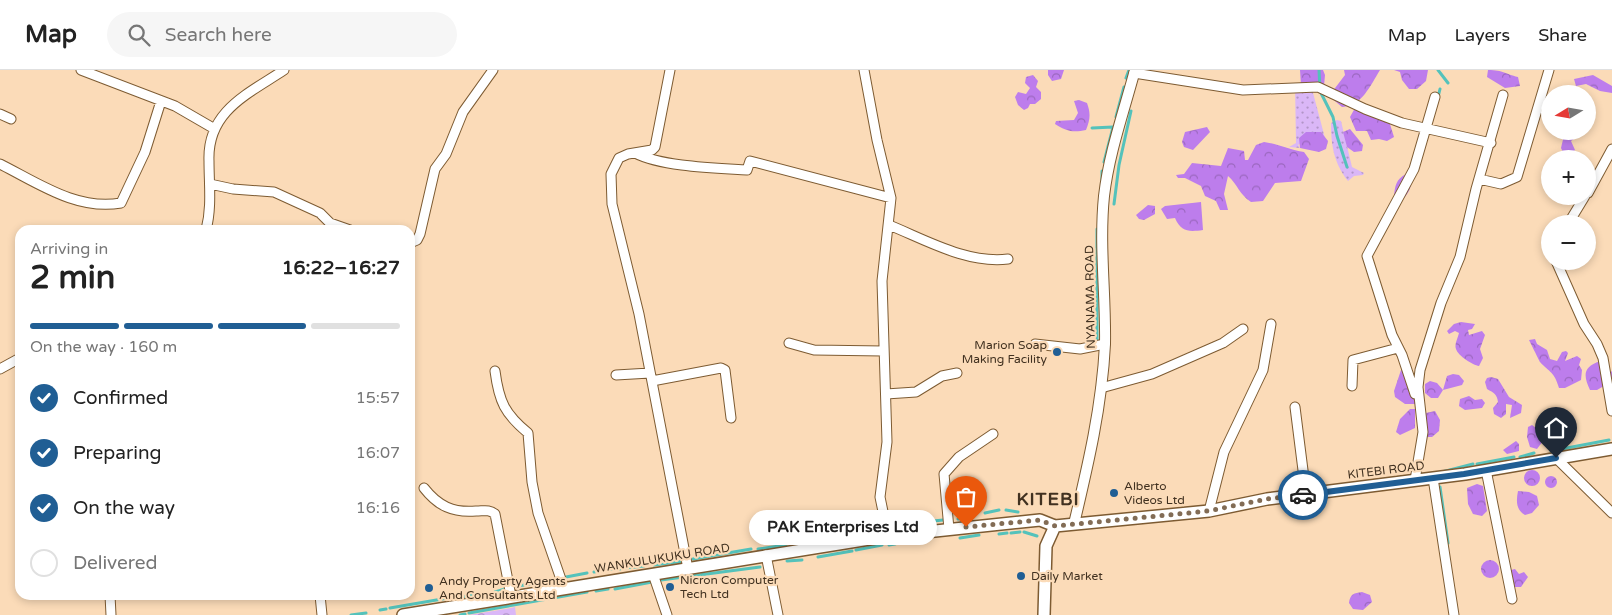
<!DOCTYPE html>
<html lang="en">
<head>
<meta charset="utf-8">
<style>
  body { margin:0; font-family:"Varela Round",sans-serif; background:#f6f6f6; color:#222; height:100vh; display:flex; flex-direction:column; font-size:19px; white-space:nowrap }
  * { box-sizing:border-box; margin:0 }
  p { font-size:16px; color:#767676 }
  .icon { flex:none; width:28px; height:28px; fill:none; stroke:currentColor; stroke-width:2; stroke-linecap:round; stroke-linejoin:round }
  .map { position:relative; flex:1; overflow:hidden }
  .details { position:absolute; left:15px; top:155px; width:400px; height:375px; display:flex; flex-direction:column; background:#fff; border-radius:15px; box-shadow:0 2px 8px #0003 }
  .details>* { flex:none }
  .needle { width:32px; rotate:259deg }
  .buttons { position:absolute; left:1541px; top:15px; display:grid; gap:10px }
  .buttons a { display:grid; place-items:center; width:55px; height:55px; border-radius:50%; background:#fff; box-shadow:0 2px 8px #0003; font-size:25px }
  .pin { position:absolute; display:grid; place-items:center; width:42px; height:42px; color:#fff; margin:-51px -21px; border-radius:50% 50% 50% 0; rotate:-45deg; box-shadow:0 0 5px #0007 }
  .pin .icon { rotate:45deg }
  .courier { position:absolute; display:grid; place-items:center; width:50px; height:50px; margin:-25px; border:4px solid #205e94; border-radius:50%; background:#fff; color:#222; box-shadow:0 1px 6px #0007 }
  .bubble { position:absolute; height:35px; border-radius:18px; background:#fff; box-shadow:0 2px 8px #0003; font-size:16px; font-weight:700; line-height:35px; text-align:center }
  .headline em { font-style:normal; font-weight:700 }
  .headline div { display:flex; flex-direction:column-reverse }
  .headline { display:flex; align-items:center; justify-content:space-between; height:85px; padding:0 15px }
  h1 { font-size:32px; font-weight:700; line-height:38px }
  .bar { display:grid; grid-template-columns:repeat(4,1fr); gap:8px 5px; align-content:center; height:60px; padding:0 15px }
  .bar i { height:6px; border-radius:4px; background:#e0e0e0 }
  .bar .on { background:#205e94 }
  .bar p { grid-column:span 4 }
  ol { padding:0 15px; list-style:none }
  li { display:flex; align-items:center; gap:15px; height:55px }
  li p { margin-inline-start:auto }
  li .icon { padding:5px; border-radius:50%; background:#205e94; color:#fff; stroke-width:4 }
  li:last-child { color:#767676 }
  li i { width:28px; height:28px; border:2px solid #e0e0e0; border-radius:50% }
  header { display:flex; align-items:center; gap:30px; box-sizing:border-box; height:70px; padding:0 25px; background:#fff; border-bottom:1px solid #e0e0e0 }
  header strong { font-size:24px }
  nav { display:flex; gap:28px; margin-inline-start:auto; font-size:18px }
  .search { width:350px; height:45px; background:#f6f6f6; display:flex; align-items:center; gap:12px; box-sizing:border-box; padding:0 18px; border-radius:28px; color:#767676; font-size:19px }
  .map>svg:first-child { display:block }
  .grass { fill:url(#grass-dots) }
  .forest { fill:url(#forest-crowns) }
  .park { fill:url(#park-crowns) }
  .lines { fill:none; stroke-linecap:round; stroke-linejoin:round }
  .stream { stroke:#54c2bb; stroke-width:3 }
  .minor-casing { stroke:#7d5b32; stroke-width:11 }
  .tertiary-casing { stroke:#7d5b32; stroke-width:12 }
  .secondary-casing { stroke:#7d5b32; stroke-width:14 }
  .minor { stroke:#fff; stroke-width:9 }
  .tertiary { stroke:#fff; stroke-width:10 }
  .secondary { stroke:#fff; stroke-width:11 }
  .done { stroke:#826c55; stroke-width:5; stroke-dasharray:0 9 }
  .route { stroke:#205e94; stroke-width:6 }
  .poi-dot { fill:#205e94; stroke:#fbdbb8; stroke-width:2 }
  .labels { text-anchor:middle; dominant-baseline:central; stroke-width:4.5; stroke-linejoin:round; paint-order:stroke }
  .street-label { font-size:12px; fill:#413120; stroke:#fbdbb8 }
  .poi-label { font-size:12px; fill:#413120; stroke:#fbdbb8; text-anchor:start }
  .district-label { font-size:18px; font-weight:bold; letter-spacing:1px; fill:#413120; stroke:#fbdbb8 }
</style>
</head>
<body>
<header>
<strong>Map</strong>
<div class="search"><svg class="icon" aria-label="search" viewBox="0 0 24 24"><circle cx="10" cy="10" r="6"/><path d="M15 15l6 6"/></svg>Search here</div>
<nav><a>Map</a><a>Layers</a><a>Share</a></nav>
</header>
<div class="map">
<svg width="1612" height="545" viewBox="0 0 1612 545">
  <defs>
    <pattern id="grass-dots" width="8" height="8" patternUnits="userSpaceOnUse" patternTransform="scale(1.25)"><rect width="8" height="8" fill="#dab7f7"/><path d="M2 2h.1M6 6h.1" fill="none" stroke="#b295c8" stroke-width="1.8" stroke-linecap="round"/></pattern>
    <pattern id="forest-crowns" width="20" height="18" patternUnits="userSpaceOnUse" patternTransform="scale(1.25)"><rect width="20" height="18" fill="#bd7dec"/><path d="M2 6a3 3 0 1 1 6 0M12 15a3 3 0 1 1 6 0" fill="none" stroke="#9b67bf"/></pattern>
    <pattern id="park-crowns" width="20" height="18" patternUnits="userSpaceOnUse" patternTransform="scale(1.25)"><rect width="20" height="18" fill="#dab7f7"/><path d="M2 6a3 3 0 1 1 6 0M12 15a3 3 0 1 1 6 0" fill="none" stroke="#b295c8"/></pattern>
  </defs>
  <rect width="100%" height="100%" fill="#fbdbb8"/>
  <path class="grass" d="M 1295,14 L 1312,19 L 1325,68 L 1321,62 L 1298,75 L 1300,78 L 1289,77 L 1296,73 Z
    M 1337,50 L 1341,51 L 1352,97 L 1364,103 L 1363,105 L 1354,106 L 1348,111 C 1334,93 1331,76 1331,53 Z"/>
  <path class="forest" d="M 1048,0 L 1064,0 L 1061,9 L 1052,11 L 1048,5 Z
    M 1300,0 L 1323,0 L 1325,5 L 1324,16 L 1301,15 Z
    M 1344,0 L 1380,0 C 1370,16 1362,36 1342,37 L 1329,26 L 1345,5 Z
    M 1394,0 L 1428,0 L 1426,11 L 1417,19 L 1409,19 L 1402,10 L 1400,2 Z
    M 1488,0 C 1504,0 1505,4 1518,7 L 1520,16 L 1505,18 L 1487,7 Z
    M 1033,5 L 1038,11 L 1036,17 L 1041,22 L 1041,29 L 1035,34 L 1030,34 L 1028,38 L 1024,40 L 1018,35 L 1015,27 L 1018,22 L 1026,24 L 1030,18 L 1025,13 L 1026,7 Z
    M 1593,5 L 1612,16 L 1612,23 L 1600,21 L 1586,14 L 1576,16 L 1574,9 Z
    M 1079,30 L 1087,33 C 1091,44 1090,50 1086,60 C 1073,63 1066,61 1055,54 L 1056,51 L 1074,50 L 1078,43 L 1074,31 Z
    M 1355,38 L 1389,51 L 1394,67 L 1387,71 L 1379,69 L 1371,70 L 1367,61 L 1356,61 L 1350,47 Z
    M 1207,57 L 1210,62 L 1193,80 L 1184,77 L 1182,72 L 1185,62 Z
    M 1350,59 L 1363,75 L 1362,81 L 1354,82 L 1347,77 L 1343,62 Z
    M 1565,61 L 1585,61 L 1571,71 L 1575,80 L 1570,85 L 1564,84 L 1561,78 Z
    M 1306,62 L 1321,62 L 1328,71 L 1326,79 L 1319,82 L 1300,78 L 1299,68 Z
    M 1264,72 C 1278,74 1290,80 1304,82 L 1309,89 L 1301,111 L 1275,113 L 1263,131 L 1251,132 C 1239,124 1238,115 1228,106 L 1224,124 L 1228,140 L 1220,140 L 1216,131 L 1205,126 L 1201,116 L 1185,108 L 1178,108 L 1176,105 L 1184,104 L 1192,93 L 1221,96 L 1228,78 L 1244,81 L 1245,90 L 1248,90 L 1256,75 Z
    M 1406,104 L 1412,105 C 1412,116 1409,125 1400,131 L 1394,126 C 1395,116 1396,109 1406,104 Z
    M 1201,132 L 1203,160 C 1189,162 1181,162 1175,148 L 1167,149 L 1161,139 L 1165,136 Z
    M 1148,135 L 1155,136 L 1155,144 L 1144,150 L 1139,149 L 1136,145 Z
    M 1461,252 L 1475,254 L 1472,259 L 1468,260 L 1469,265 L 1482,261 L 1485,265 L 1480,279 L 1483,288 L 1479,296 C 1473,295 1458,286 1456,279 C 1454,274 1458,268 1459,263 L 1455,261 L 1449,264 L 1447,261 L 1454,254 Z
    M 1535,269 L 1537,274 L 1547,280 L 1550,289 L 1557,291 L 1562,282 L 1566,281 L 1568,283 L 1565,291 L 1577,286 L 1581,289 L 1579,295 L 1582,300 L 1581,310 L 1565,318 L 1559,318 C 1554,301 1550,303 1540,292 C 1539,290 1530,272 1529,270 Z
    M 1600,291 L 1608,296 L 1610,303 L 1612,301 L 1612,320 L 1609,313 L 1597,320 L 1590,320 C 1583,305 1583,297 1600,291 Z
    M 1401,300 L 1405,301 L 1421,328 L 1415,334 L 1405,334 L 1395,327 L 1394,321 Z
    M 1453,304 L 1459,305 L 1464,311 L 1462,315 L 1443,320 L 1438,328 L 1431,328 L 1425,323 L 1425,314 L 1430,311 L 1437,313 L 1443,320 L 1447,306 Z
    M 1491,307 L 1498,309 L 1509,327 L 1522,335 L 1521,343 L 1510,348 L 1512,335 L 1506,334 L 1506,344 L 1501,348 L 1494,344 L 1493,338 L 1498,332 C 1497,324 1494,323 1487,319 L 1485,312 L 1487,308 Z
    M 1469,326 L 1475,330 L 1482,329 L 1485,333 L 1482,338 L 1465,340 L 1459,336 L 1460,329 Z
    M 1410,339 L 1415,339 L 1415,358 L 1400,365 L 1396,362 L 1400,349 Z
    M 1435,341 L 1440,350 L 1439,361 L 1432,367 L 1425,367 L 1420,355 L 1426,343 Z
    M 1532,355 L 1536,358 L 1536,363 L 1541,364 L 1543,371 L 1537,379 L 1530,377 L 1527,367 L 1528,357 Z
    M 1516,371 L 1519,374 L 1519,381 L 1507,384 L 1503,380 Z
    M1524 408a8 8 0 1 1 16 0a8 8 0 1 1-16 0Z
    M1545 412a6 6 0 1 1 12 0a6 6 0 1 1-12 0Z
    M 1477,414 L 1483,416 L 1487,441 L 1482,446 L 1473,444 L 1468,434 L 1467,418 Z
    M 1518,421 L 1529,422 L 1537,426 L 1539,435 L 1532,443 L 1525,445 C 1516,440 1516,431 1518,421 Z
    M1481 499a9 9 0 1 1 18 0a9 9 0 1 1-18 0Z
    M 1515,499 L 1519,504 L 1524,502 L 1528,507 L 1521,517 L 1515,517 L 1508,514 L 1511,500 Z
    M 1362,522 L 1370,525 L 1372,532 L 1363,540 L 1353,539 L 1349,533 C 1350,524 1354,523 1362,522 Z"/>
  <path class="park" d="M 515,537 L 516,545 L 469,545 L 511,538 Z"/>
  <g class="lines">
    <path class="stream" d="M 1319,0 L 1320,21 L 1333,47 L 1337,66 L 1347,97
      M 1438,0 L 1448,13
      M 1126,8 L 1129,0
      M 1438,27 L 1440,19
      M 1116,47 L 1124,17
      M 1092,58 L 1113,57 L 1104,92
      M 1102,110 L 1102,101
      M 1114,134 L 1119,95 L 1131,41
      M 1097,270 L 1097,159
      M 1551,381 L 1609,370
      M 1520,387 L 1534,383
      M 1477,394 L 1514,387
      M 1442,402 L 1473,394
      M 1440,417 L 1448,473
      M 1006,440 L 1018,442
      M 985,443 L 999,440
      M 958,449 L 972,447
      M 914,453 L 943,450
      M 893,456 L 910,454
      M 863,461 L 884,457
      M 1024,462 L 1037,466
      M 1011,463 L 1020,462
      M 999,464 L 1007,463
      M 960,468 L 979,465
      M 820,469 L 853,463
      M 804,472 L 813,470
      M 793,473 L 799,472
      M 889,475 L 895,474
      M 758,479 L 786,475
      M 856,480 L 882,475
      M 818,487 L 852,481
      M 693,489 L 751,479
      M 787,491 L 802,490
      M 654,495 L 684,491
      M 625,498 L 644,496
      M 616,499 L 620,499
      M 594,502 L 612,499
      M 566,507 L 587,503
      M 661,510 L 760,497
      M 513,517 L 557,509
      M 615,519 L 652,512
      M 596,521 L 608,519
      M 495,522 L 505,519
      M 461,527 L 480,524
      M 390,538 L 448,528
      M 380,540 L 386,539
      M 469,543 L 587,522
      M 351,545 L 366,543
      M 460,545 L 465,544"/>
    <defs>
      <path id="minor" d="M 81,0 L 175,36 L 213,58
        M 670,0 L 655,77 L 652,80 L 628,84 L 619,88 L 611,104 L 612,134 L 639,244 L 688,499
        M 864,0 L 877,70 L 891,128 L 882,211 L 887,372 L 880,427 L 888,466
        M 1134,3 L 1243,20 L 1318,17 L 1365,39 L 1402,53 L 1491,73
        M 0,44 L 11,49
        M 635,83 C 663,97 715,98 747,100 L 750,91 L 891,128
        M 0,94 C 38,113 77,141 121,133 L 145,82 L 161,31
        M 1479,109 L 1501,114 L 1517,107 L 1549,0
        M 210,114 L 233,119 L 274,122 L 320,143 L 330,153 L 350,160
        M 1588,123 L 1612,79
        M 1568,154 L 1585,126
        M 889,155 C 926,170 967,194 1008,189
        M 206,160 C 212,137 209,115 209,91 C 207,41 248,24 284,0
        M 410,173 L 417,170 L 420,164 L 435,99 L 446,84 L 463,42 L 493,0
        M 1556,191 L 1584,254 L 1597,274 L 1603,288 L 1612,341
        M 789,273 L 814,280 L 883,281
        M 1035,274 L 1080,279 L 1105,274
        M 0,299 L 20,288
        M 495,301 C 499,332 505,344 528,363 L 532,412 L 538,443 L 564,518
        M 616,305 L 650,303
        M 652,311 L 721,298 L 725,300 L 731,348
        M 1352,316 L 1353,290 L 1398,278
        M 1101,318 L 1152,304 L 1223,273 L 1243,259
        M 886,324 L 916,322 L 942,306 L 957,303
        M 1415,324 L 1402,285 L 1392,265 L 1367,186 L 1414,99 L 1435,27
        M 1295,337 L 1306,424
        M 1556,388 L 1612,443
        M 1486,400 L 1512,529
        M 1433,408 L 1454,545
        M 1415,410 L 1423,362 L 1418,317 L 1420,300 L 1441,233 L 1460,187 L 1476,119 L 1503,25
        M 424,418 C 438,436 453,443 476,441 C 484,441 489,439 495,444 L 511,526
        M 1209,441 L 1224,382 L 1263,300 L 1271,254
        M 949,459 L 944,404 L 959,387 L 993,364
        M 766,485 L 778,545
        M 653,504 L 667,545
        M 110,525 L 111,545
        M 320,525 L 322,545"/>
      <path id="tertiary" d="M 1074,454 C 1088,395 1102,336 1105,274 C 1106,225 1099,176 1104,126 C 1109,83 1124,41 1135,0"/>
      <path id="secondary" d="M 403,545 L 888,466 L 1040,450 L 1055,456 L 1209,441 L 1267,429 L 1465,404 L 1612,379
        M 1044,545 L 1046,476 L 1055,456"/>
    </defs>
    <use href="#minor" class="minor-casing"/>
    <use href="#tertiary" class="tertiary-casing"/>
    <use href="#secondary" class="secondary-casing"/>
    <use href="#minor" class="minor"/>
    <use href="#tertiary" class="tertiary"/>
    <use href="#secondary" class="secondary"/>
  </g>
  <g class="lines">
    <path class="done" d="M 966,457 L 1040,450 L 1055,456 L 1208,441 L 1267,429 L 1303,425"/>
    <path class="route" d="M 1303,425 L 1464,404 L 1556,388"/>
  </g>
  <g class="poi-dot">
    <circle cx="1057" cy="282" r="5"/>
    <circle cx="1114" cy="423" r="5"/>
    <circle cx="1021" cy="506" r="5"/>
    <circle cx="670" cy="517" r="5"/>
    <circle cx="429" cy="518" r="5"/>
  </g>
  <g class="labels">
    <g class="street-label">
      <text transform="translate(1090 227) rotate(-91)">NYANAMA ROAD</text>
      <text transform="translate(1386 400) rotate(-7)">KITEBI ROAD</text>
      <text transform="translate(662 488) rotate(-9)">WANKULUKUKU ROAD</text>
    </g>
    <g class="poi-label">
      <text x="1047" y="275" text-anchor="end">Marion Soap<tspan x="1047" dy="14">Making Facility</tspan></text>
      <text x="1124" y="416">Alberto<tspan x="1124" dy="14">Videos Ltd</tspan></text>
      <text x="1031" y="506">Daily Market</text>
      <text x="680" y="510">Nicron Computer<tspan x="680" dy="14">Tech Ltd</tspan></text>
      <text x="439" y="511">Andy Property Agents<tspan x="439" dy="14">And Consultants Ltd</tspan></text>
    </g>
    <g class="district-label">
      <text x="1048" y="429">KITEBI</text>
    </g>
  </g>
</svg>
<div class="buttons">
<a><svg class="needle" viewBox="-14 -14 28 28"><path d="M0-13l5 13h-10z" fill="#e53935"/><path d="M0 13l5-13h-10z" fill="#767676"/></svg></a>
<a>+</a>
<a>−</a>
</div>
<div class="pin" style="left:966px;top:457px;background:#ea580c"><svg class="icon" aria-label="bag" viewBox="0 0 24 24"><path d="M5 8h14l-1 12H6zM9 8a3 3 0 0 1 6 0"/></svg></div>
<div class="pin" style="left:1556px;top:388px;background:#1f2937"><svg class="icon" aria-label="home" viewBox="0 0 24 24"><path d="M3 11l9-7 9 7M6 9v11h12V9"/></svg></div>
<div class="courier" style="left:1303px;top:425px"><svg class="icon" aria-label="car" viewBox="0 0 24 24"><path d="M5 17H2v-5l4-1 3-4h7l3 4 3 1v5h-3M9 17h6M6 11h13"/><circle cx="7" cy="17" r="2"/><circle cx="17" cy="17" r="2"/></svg></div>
<div class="bubble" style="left:749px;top:440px;width:188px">PAK Enterprises Ltd</div>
<section class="details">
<div class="headline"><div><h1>2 min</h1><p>Arriving in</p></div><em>16:22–16:27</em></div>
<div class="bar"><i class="on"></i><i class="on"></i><i class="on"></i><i></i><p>On the way · 160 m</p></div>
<ol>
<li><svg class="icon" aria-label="check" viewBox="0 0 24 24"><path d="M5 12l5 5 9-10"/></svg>Confirmed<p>15:57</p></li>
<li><svg class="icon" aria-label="check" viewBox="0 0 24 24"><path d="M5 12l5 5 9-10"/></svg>Preparing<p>16:07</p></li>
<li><svg class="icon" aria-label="check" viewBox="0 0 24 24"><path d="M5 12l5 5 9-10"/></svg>On the way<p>16:16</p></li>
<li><i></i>Delivered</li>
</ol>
</section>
</div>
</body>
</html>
